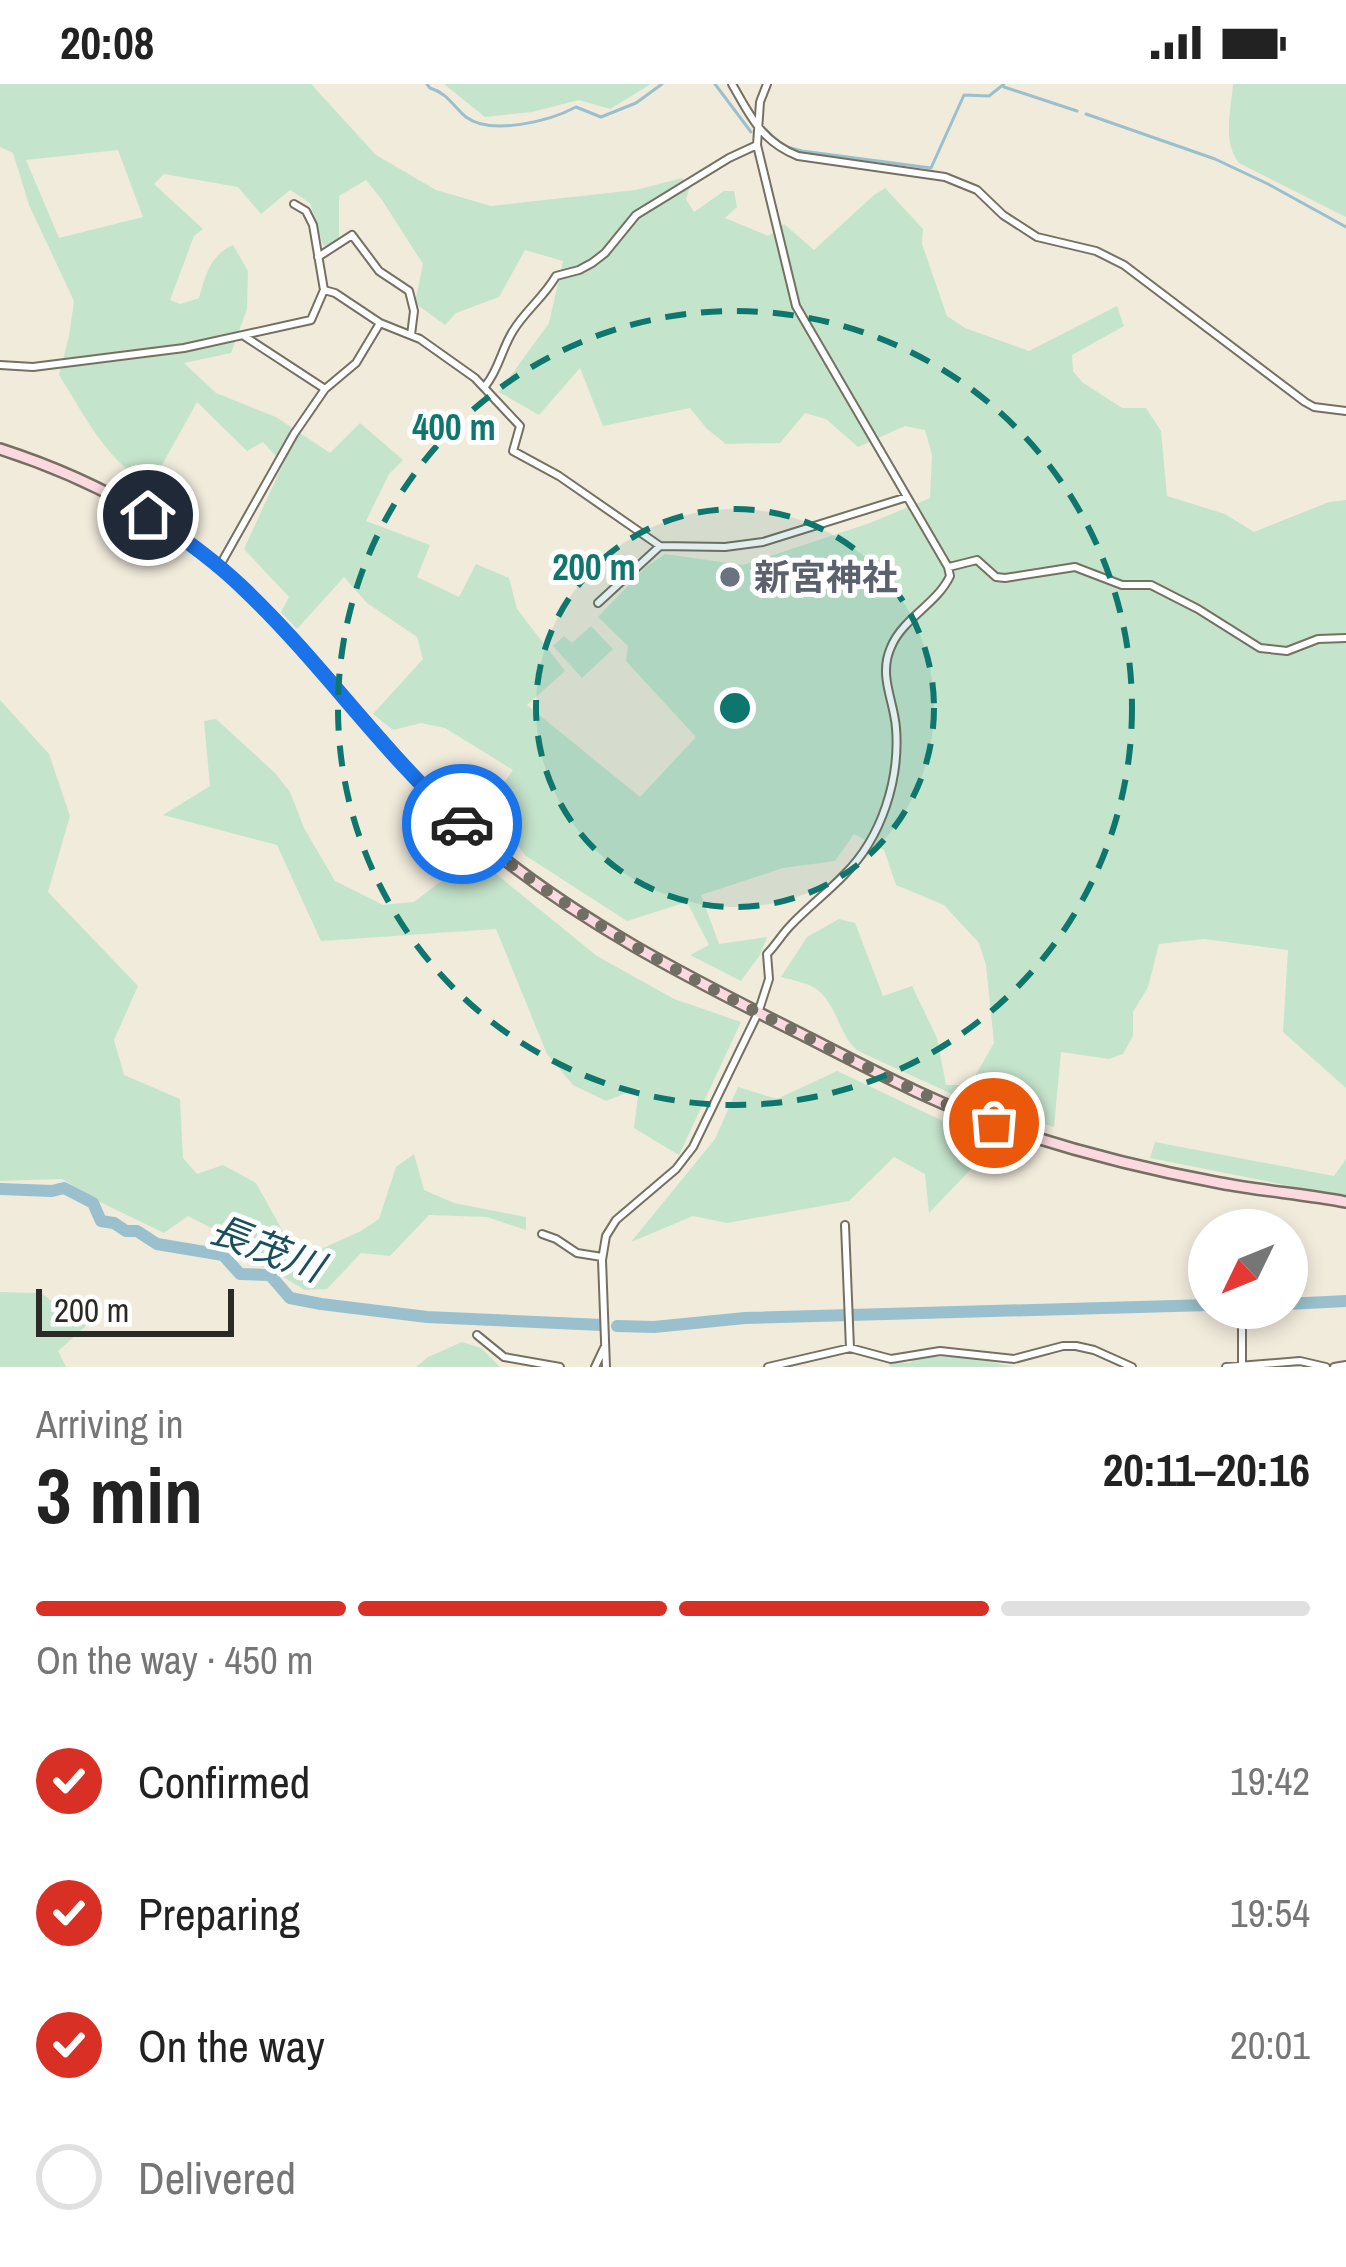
<!DOCTYPE html>
<html lang="en">
<head>
<meta charset="utf-8">
<style>
  body { margin:0; font-family:"Archivo Narrow","Noto Sans JP",sans-serif; background:#f2f2f2; color:#222; height:100vh; display:flex; flex-direction:column; font-size:45px; white-space:nowrap }
  * { box-sizing:border-box; margin:0 }
  p { font-size:39px; color:#767676 }
  .icon { flex:none; width:66px; height:66px; fill:none; stroke:currentColor; stroke-width:2; stroke-linecap:round; stroke-linejoin:round }
  .map { position:relative; height:1283px; overflow:hidden }
  .panel { display:flex; flex-direction:column; background:#fff; flex:1 }
  .panel>* { flex:none }
  .needle { width:78px; rotate:227deg }
  .buttons { position:absolute; left:1188px; top:1125px; display:grid; gap:24px }
  .buttons a { display:grid; place-items:center; width:120px; height:120px; border-radius:50%; background:#fff; box-shadow:0 6px 18px #0003; font-size:60px }
  .scale { position:absolute; left:36px; bottom:30px; width:198px; box-sizing:border-box; padding-left:12px; border:6px solid #2c2a24; border-top:0; font-size:33px; line-height:42px; white-space:nowrap; color:#2c2a24; -webkit-text-stroke:9px #fff; paint-order:stroke }
  .pin { position:absolute; display:grid; place-items:center; width:102px; height:102px; color:#fff; margin:-51px; border:6px solid #fff; border-radius:50%; box-shadow:0 3px 12px #0007 }
  .courier { position:absolute; display:grid; place-items:center; width:120px; height:120px; margin:-60px; border:9px solid #1a73e8; border-radius:50%; background:#fff; color:#222; box-shadow:0 3px 15px #0007 }
  .headline em { font-style:normal; font-weight:800 }
  .headline div { display:flex; flex-direction:column-reverse }
  .headline { display:flex; align-items:center; justify-content:space-between; height:204px; padding:0 36px }
  h1 { font-size:78px; font-weight:800; line-height:90px }
  .bar { display:grid; grid-template-columns:repeat(4,1fr); gap:18px 12px; align-content:center; height:144px; padding:0 36px }
  .bar i { height:15px; border-radius:9px; background:#e0e0e0 }
  .bar .active { background:#d93025 }
  .bar p { grid-column:span 4 }
  ol { padding:0 36px; list-style:none }
  li { display:flex; align-items:center; gap:36px; height:132px }
  li p { margin-inline-start:auto }
  li .icon { padding:12px; border-radius:50%; background:#d93025; color:#fff; stroke-width:4 }
  li:last-child { color:#767676 }
  li i { width:66px; height:66px; border:6px solid #e0e0e0; border-radius:50% }
  .status { display:flex; justify-content:space-between; align-items:center; height:84px; padding:0 60px; background:#fff; direction:ltr }
  .status svg { height:33px; fill:currentColor }
  .map>svg:first-child { display:block }
  .green { fill:#c5e4cc; fill-rule:evenodd }
  .lines { fill:none; stroke-linecap:round; stroke-linejoin:round }
  .stream { stroke:#99c0cc; stroke-width:3 }
  .river { stroke:#99c0cc; stroke-width:12 }
  .street-casing { stroke:#757062; stroke-width:10 }
  .secondary-casing { stroke:#757062; stroke-width:14 }
  .street { stroke:#fff; stroke-width:6 }
  .secondary { stroke:#fcd9df; stroke-width:9 }
  .done { stroke:#716e64; stroke-width:12; stroke-dasharray:0 21.6 }
  .route { stroke:#1a73e8; stroke-width:15 }
  .ring { fill:none; stroke:#0f766e; stroke-width:6; stroke-dasharray:21 15 }
  .worship-dot { fill:#6b7280; stroke:#fff; stroke-width:4.5 }
  .labels { text-anchor:middle; dominant-baseline:central; stroke-width:10; stroke-linejoin:round; paint-order:stroke }
  .worship-label { font-size:36px; font-weight:bold; fill:#5b616d; stroke:#fff; text-anchor:start }
  .water-label { font-size:39px; font-style:italic; fill:#1a4f5e; stroke:#fff }
  .centre { fill:#0f766e; stroke:#fff; stroke-width:6 }
  .ring-label { font-size:36px; text-anchor:middle; font-weight:bold; fill:#0f766e; stroke:#fff; stroke-width:10; stroke-linejoin:round; paint-order:stroke }
</style>
</head>
<body>
<div class="status"><b>20:08</b><svg viewBox="0 0 49 12"><path d="M0 12V9h3v3zM5 12V6h3v6zM10 12V3h3v9zM15 12V0h3v12zM26 1h20v11H26zM47 4h2v5h-2z"/></svg></div>
<div class="map">
<svg width="1346" height="1283" viewBox="0 0 1346 1283">
  <rect width="100%" height="100%" fill="#f1ebdc"/>
  <path class="green" d="M 0,0 L 311,0 L 376,71 L 436,106 L 491,122 L 636,106 L 682,94 L 690,103 L 686,115 L 694,128 L 724,107 L 734,107 L 737,123 L 725,134 L 768,152 L 784,140 L 814,166 L 874,111 L 885,104 L 923,145 L 922,160 L 947,232 L 965,244 L 1029,267 L 1117,222 L 1124,242 L 1072,271 L 1073,287 L 1082,298 L 1122,324 L 1146,324 L 1161,347 L 1167,412 L 1225,430 L 1254,448 L 1329,418 L 1346,416 L 1346,1004 L 1283,948 L 1288,866 L 1204,855 L 1159,860 L 1148,903 L 1133,928 L 1133,952 L 1123,970 L 1109,975 L 1061,968 L 1054,1043 L 965,1016 L 858,967 C 839,951 838,924 819,907 C 810,899 792,896 781,893 L 807,853 L 839,835 L 855,839 L 883,912 L 912,902 L 937,954 L 946,1001 L 970,1001 L 994,959 L 986,881 L 979,859 L 944,821 L 896,801 L 884,766 L 854,750 L 835,777 L 783,784 L 701,811 L 719,860 L 767,853 L 760,871 L 741,897 L 690,871 L 709,861 L 687,818 L 627,837 L 526,772 L 487,723 L 513,686 L 445,644 L 421,639 L 393,646 L 373,630 L 423,575 L 417,553 L 367,519 L 344,493 L 297,545 L 281,528 L 289,513 L 244,465 L 283,380 L 263,358 L 247,367 L 197,318 L 152,399 C 111,387 81,325 59,291 L 69,252 L 74,217 L 29,121 L 13,69 L 0,63 ZM 118,66 L 143,133 L 59,154 L 26,76 ZM 164,90 L 238,103 L 261,130 L 290,106 L 310,119 L 323,161 L 339,165 L 339,112 L 366,96 L 382,116 L 423,180 L 415,219 L 445,241 L 456,229 L 499,213 L 525,166 L 563,177 L 549,239 L 499,308 L 539,331 L 580,284 L 603,342 L 690,324 L 707,345 L 726,360 L 780,359 L 805,329 L 826,335 L 858,363 L 905,342 L 925,346 L 932,371 L 930,414 L 870,439 L 743,481 L 665,470 L 646,483 L 598,533 L 628,562 L 626,577 L 696,653 L 640,713 L 527,621 L 565,587 L 517,525 L 509,494 L 476,480 L 459,513 L 417,493 L 430,461 L 366,437 L 389,390 L 403,376 L 360,339 L 330,369 L 276,333 L 216,309 L 184,279 L 231,269 L 247,225 L 248,187 L 233,161 C 210,171 205,192 199,214 L 180,220 L 170,216 L 194,152 L 203,145 L 154,100 Z
    M 444,0 L 651,0 L 610,25 L 579,16 L 532,28 L 485,33 Z
    M 1233,0 L 1346,0 L 1346,133 L 1239,79 C 1222,57 1231,27 1233,0 Z
    M 591,542 L 613,565 L 582,594 L 553,562 L 564,552 L 572,559 Z
    M 0,616 L 49,670 L 70,732 L 48,808 L 138,902 L 114,956 L 124,991 L 180,1015 L 183,1074 L 197,1090 L 223,1081 L 256,1099 L 290,1160 L 310,1170 L 361,1147 L 379,1135 L 396,1083 L 414,1070 L 424,1106 L 454,1119 L 526,1133 L 526,1146 L 487,1133 L 429,1131 L 390,1172 L 361,1169 L 327,1205 L 305,1206 L 275,1188 L 216,1161 L 217,1147 L 188,1132 L 164,1149 L 100,1118 L 62,1095 L 0,1097 Z
    M 216,635 L 275,689 L 290,708 L 304,744 L 335,797 L 383,821 L 414,818 L 474,772 L 597,872 L 674,915 L 741,938 L 679,1071 L 634,1044 L 639,1004 L 606,1017 L 573,1001 L 547,970 L 496,845 L 321,857 L 277,761 L 163,731 L 210,702 L 204,637 Z
    M 837,987 L 994,1061 L 929,1129 L 925,1090 L 894,1073 L 849,1117 L 727,1139 L 693,1132 L 631,1158 L 715,1055 L 738,1003 L 777,1015 Z
    M 1155,1058 L 1334,1092 L 1346,1075 L 1346,1113 L 1150,1074 Z
    M 0,1208 L 41,1209 L 86,1242 L 58,1267 L 66,1283 L 0,1283 Z
    M 462,1258 L 481,1264 L 500,1283 L 416,1283 L 428,1273 Z
    M 921,1272 L 974,1274 L 1014,1283 L 890,1283 L 888,1278 L 909,1279 Z"/>
  <g class="lines">
    <path class="stream" d="M 427,0 L 430,4 C 447,9 453,22 466,33 C 491,52 550,37 576,23 L 601,33 L 636,19 L 662,0
      M 715,0 L 751,48
      M 1004,3 L 1077,27
      M 1086,30 L 1215,75 L 1268,100 L 1346,143
      M 766,46 L 783,62 L 802,67 L 931,84 L 964,11 L 989,12 L 1004,0"/>
    <path class="river" d="M 0,1105 L 52,1107 L 64,1104 L 93,1119 L 101,1137 L 114,1139 L 126,1147 L 137,1147 L 157,1160 L 223,1171 L 240,1190 L 270,1191 L 290,1214 L 321,1220 L 427,1233 L 602,1241
      M 1287,1220 L 1346,1217
      M 617,1242 L 654,1243 L 745,1234 L 1209,1221"/>
    <defs>
      <path id="street" d="M 732,0 C 751,33 761,57 798,72 L 945,93 L 977,106 L 1003,131 L 1037,153 L 1096,167 L 1124,181 L 1305,318 L 1314,323 L 1346,327
        M 318,173 L 352,151 L 379,187 L 409,207 L 414,227 L 411,251
        M 324,206 L 335,209 L 380,239 L 420,255 L 475,294 L 520,342 L 513,367 L 559,392 L 660,462 L 725,463 L 763,458 L 907,413
        M 244,252 L 325,305
        M 0,281 L 33,283 L 184,264 L 311,236 L 324,206 L 313,141 L 306,127 L 294,120
        M 486,301 C 499,285 502,264 513,247 C 525,227 544,213 556,192 L 579,186 L 592,179 L 605,169 L 636,131 L 729,74 L 757,61
        M 219,483 L 294,350 L 325,305 L 356,279 L 380,239
        M 949,483 L 977,476 L 996,493 L 1005,494 L 1075,483 L 1122,501 L 1151,501 L 1198,525 L 1260,564 L 1287,567 L 1318,555 L 1346,554
        M 598,519 L 660,462
        M 845,1141 L 850,1264
        M 542,1150 L 556,1155 L 577,1169 L 602,1173
        M 477,1251 L 504,1273 L 560,1283
        M 1242,1280 L 1242,1224
        M 595,1283 L 604,1264
        M 606,1283 L 602,1176 L 606,1152 L 616,1136 L 676,1085 L 693,1063 L 758,929 L 769,895 L 767,870 C 776,861 782,850 791,841 C 808,823 828,808 845,790 C 882,753 900,695 896,644 C 894,616 878,592 891,563 C 903,534 937,520 950,492 L 948,483 L 796,222 L 757,61 L 760,18 L 767,0
        M 768,1283 L 850,1264 L 891,1275 L 940,1267 L 1014,1275 L 1063,1262 L 1076,1262 L 1094,1266 L 1132,1283
        M 1226,1283 L 1300,1277 L 1326,1283
        M 1334,1283 L 1346,1281"/>
      <path id="secondary" d="M 0,365 C 90,394 173,438 242,503 C 326,582 390,679 478,754 C 576,837 689,894 803,951 C 875,988 950,1027 1027,1051 C 1090,1071 1155,1087 1220,1099 C 1262,1107 1304,1110 1346,1118"/>
    </defs>
    <use href="#street" class="street-casing"/>
    <use href="#secondary" class="secondary-casing"/>
    <use href="#street" class="street"/>
    <use href="#secondary" class="secondary"/>
  </g>
  <g class="lines">
    <path class="done" d="M 462,740 C 559,826 671,885 787,943 C 854,977 923,1013 994,1039"/>
    <path class="route" d="M 148,431 C 182,453 214,476 243,504 C 321,578 382,668 462,740"/>
  </g>
  <circle cx="735" cy="624" r="199" fill="#0f766e" fill-opacity=".12"/>
  <g class="ring">
    <circle cx="735" cy="624" r="199"/>
    <circle cx="735" cy="624" r="397"/>
  </g>
  <circle class="worship-dot" cx="730" cy="493" r="12"/>
  <g class="labels">
    <g class="worship-label">
      <text x="754" y="493">新宮神社</text>
    </g>
    <g class="water-label">
      <text transform="translate(267 1164) rotate(21)">長茂川</text>
    </g>
  </g>
  <circle cx="735" cy="624" r="18" class="centre"/>
  <g class="ring-label">
    <text x="454" y="356">400 m</text>
    <text x="594" y="496">200 m</text>
  </g>
</svg>
<div class="buttons">
<a><svg class="needle" viewBox="-14 -14 28 28"><path d="M0-13l5 13h-10z" fill="#e53935"/><path d="M0 13l5-13h-10z" fill="#767676"/></svg></a>
</div>
<div class="scale">200 m</div>
<div class="pin" style="left:994px;top:1039px;background:#ea580c"><svg class="icon" aria-label="bag" viewBox="0 0 24 24"><path d="M5 8h14l-1 12H6zM9 8a3 3 0 0 1 6 0"/></svg></div>
<div class="pin" style="left:148px;top:431px;background:#1f2937"><svg class="icon" aria-label="home" viewBox="0 0 24 24"><path d="M3 11l9-7 9 7M6 9v11h12V9"/></svg></div>
<div class="courier" style="left:462px;top:740px"><svg class="icon" aria-label="car" viewBox="0 0 24 24"><path d="M5 17H2v-5l4-1 3-4h7l3 4 3 1v5h-3M9 17h6M6 11h13"/><circle cx="7" cy="17" r="2"/><circle cx="17" cy="17" r="2"/></svg></div>
</div>
<section class="panel">
<div class="headline"><div><h1>3 min</h1><p>Arriving in</p></div><em>20:11–20:16</em></div>
<div class="bar"><i class="active"></i><i class="active"></i><i class="active"></i><i></i><p>On the way · 450 m</p></div>
<ol>
<li><svg class="icon" aria-label="check" viewBox="0 0 24 24"><path d="M5 12l5 5 9-10"/></svg>Confirmed<p>19:42</p></li>
<li><svg class="icon" aria-label="check" viewBox="0 0 24 24"><path d="M5 12l5 5 9-10"/></svg>Preparing<p>19:54</p></li>
<li><svg class="icon" aria-label="check" viewBox="0 0 24 24"><path d="M5 12l5 5 9-10"/></svg>On the way<p>20:01</p></li>
<li><i></i>Delivered</li>
</ol>
</section>
</body>
</html>
